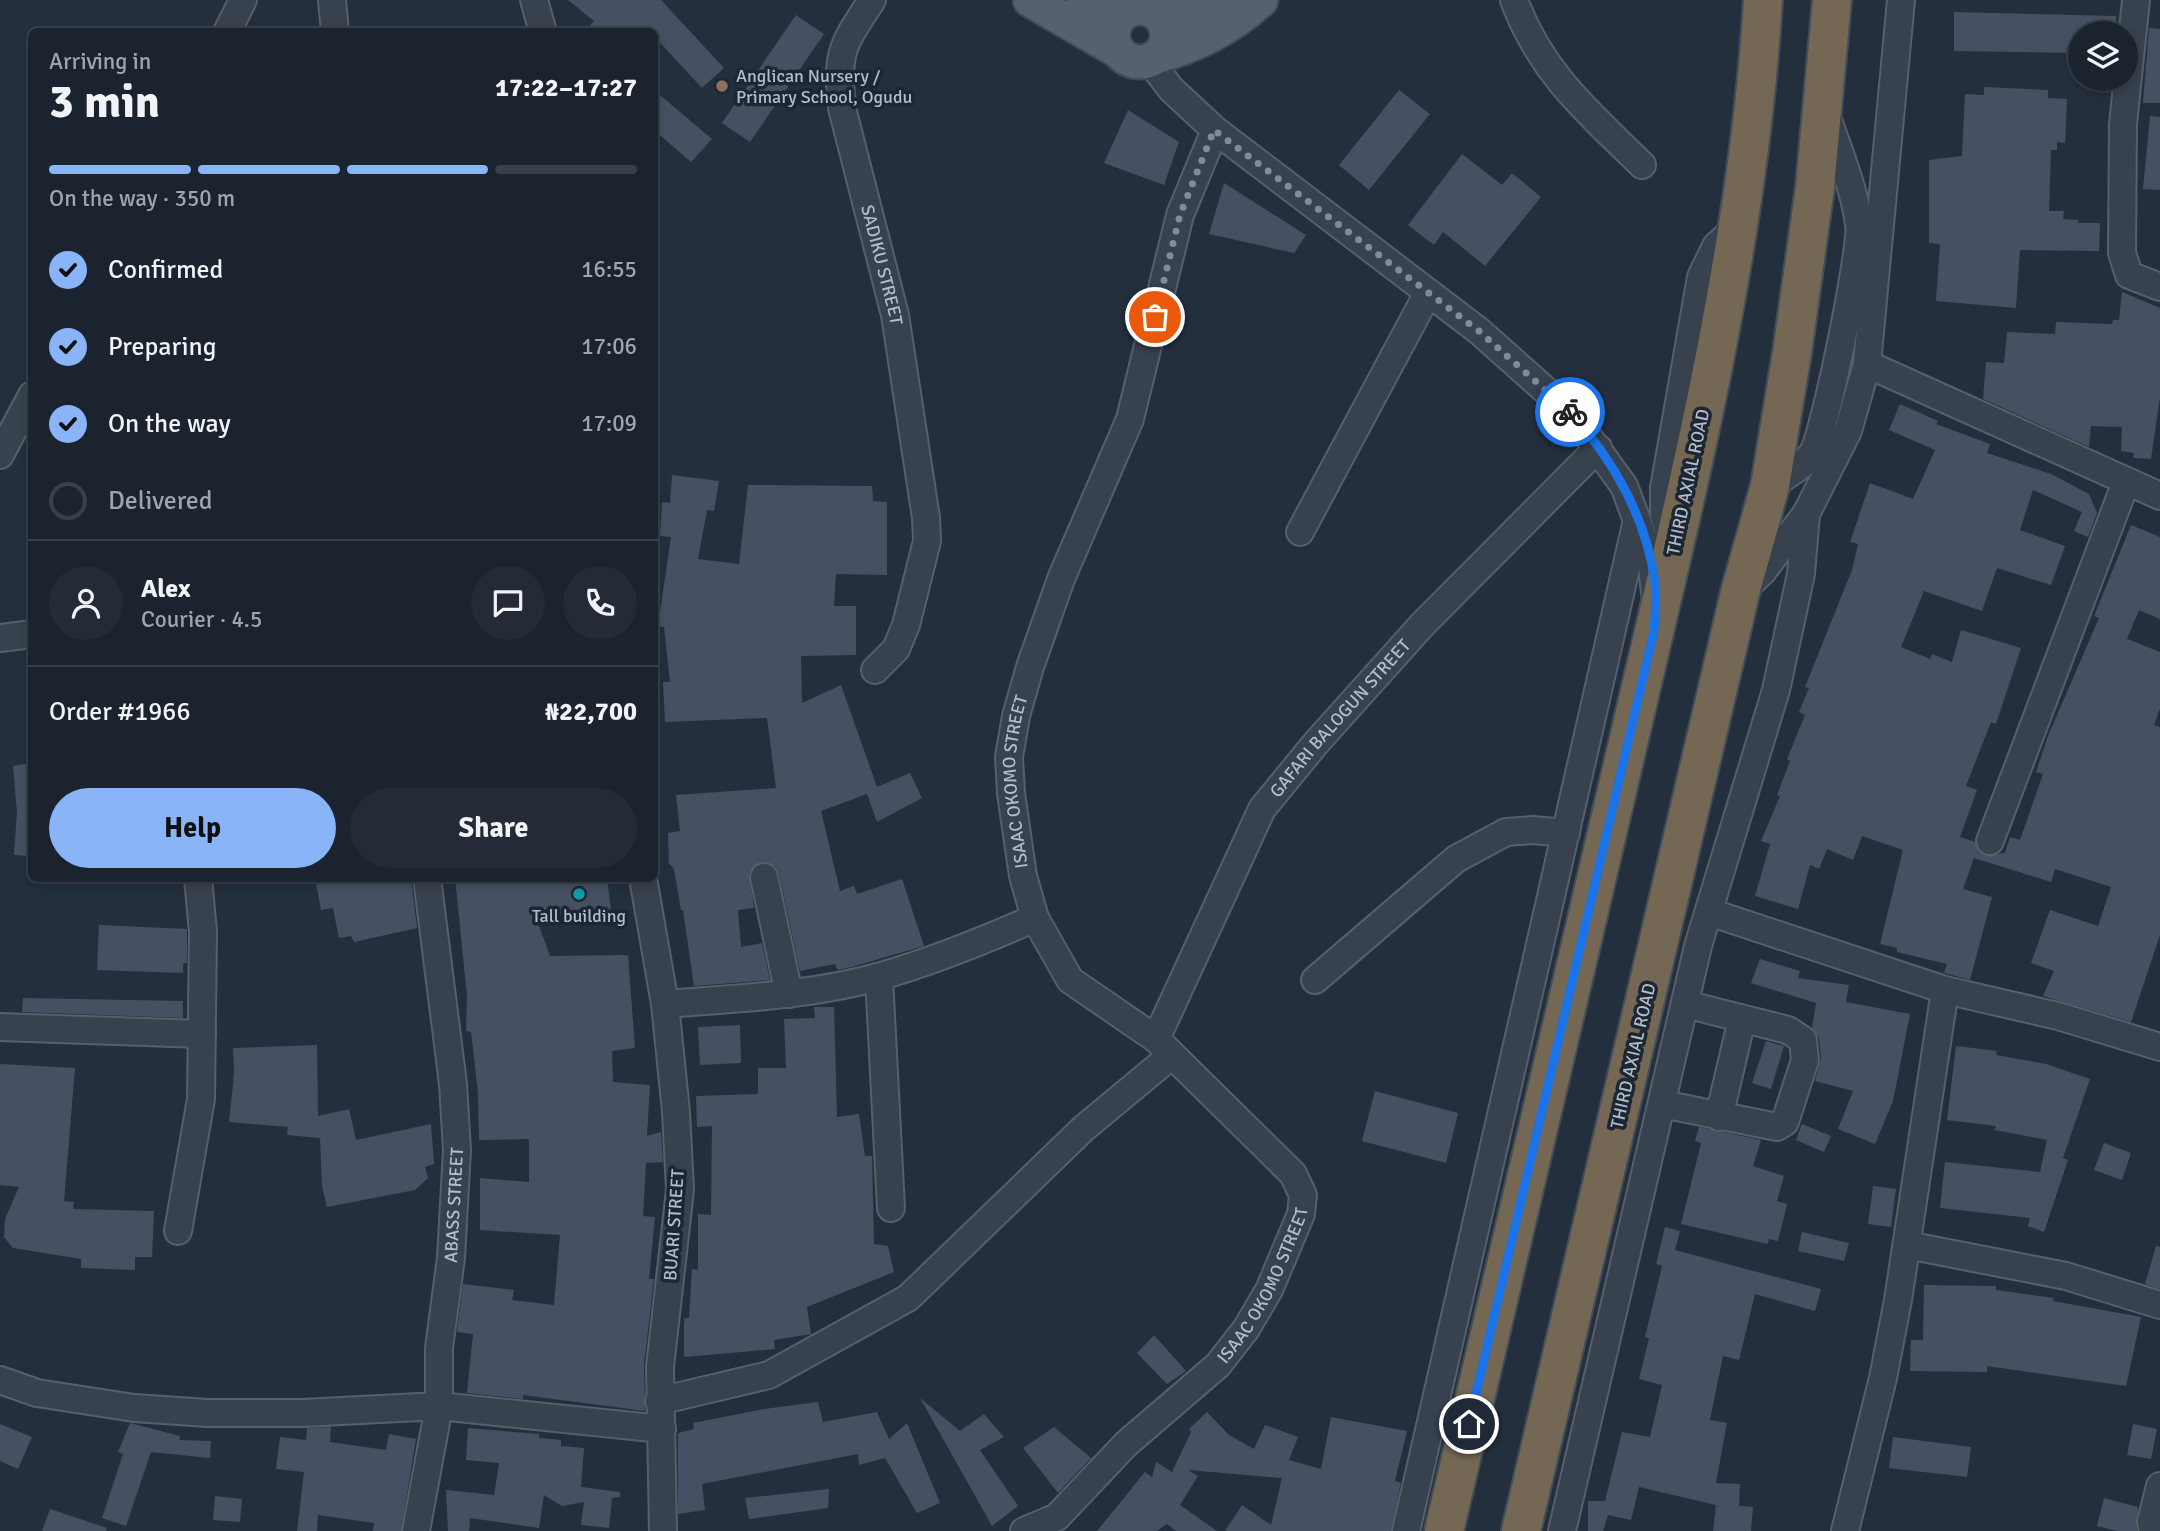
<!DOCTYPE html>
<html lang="en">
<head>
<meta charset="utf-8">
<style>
  body { margin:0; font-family:Signika,sans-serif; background:#242b36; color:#f1f3f6; height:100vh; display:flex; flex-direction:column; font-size:26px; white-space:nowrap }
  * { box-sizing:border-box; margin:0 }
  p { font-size:23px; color:#a0a4aa }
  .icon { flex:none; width:38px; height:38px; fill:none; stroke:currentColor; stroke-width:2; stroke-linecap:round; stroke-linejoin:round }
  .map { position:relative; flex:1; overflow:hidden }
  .side { position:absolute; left:28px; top:28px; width:630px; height:854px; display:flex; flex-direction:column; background:#1b232e; border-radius:10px; box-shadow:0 4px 10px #0003,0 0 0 2px #39404a }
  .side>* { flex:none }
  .fabs { position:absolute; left:2068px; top:21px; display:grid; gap:14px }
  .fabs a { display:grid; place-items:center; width:70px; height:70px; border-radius:50%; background:#1b232e; box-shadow:0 4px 10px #0003,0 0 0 2px #39404a; font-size:35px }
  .pin { position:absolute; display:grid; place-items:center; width:60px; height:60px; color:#fff; margin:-30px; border:4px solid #fff; border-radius:50%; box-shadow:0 2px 7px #0007 }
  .courier { position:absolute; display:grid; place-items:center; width:70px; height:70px; margin:-35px; border:5px solid #1a73e8; border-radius:50%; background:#fff; color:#222; box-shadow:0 2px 9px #0007 }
  .summary em { font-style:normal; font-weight:700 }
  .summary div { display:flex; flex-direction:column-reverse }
  .summary { display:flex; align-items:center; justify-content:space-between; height:119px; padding:0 21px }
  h1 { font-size:46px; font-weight:700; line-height:52px }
  .bar { display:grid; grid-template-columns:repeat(4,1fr); gap:10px 7px; align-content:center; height:84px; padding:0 21px }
  .bar i { height:9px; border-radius:5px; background:#39404a }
  .bar .selected { background:#8ab4f8 }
  .bar p { grid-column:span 4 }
  .line { display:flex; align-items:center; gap:18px; padding:0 21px; border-top:2px solid #39404a }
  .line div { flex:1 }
  .round { display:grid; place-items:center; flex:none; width:74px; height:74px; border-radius:37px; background:#242b36 }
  ol { padding:0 21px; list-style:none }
  li { display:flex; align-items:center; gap:21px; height:77px }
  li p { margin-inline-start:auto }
  li .icon { padding:7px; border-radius:50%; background:#8ab4f8; color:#111; stroke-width:4 }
  li:last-child { color:#a0a4aa }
  li i { width:38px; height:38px; border:4px solid #39404a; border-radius:50% }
  .cta { display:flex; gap:14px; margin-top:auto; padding:14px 21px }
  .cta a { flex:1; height:80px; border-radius:42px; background:#8ab4f8; color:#111; font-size:28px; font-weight:700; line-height:80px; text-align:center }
  .cta a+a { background:#242b36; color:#f1f3f6 }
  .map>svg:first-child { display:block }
  .building { fill:#455162 }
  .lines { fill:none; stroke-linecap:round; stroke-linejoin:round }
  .minor-casing { stroke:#565f6c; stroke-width:30 }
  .major-casing { stroke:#414a57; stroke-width:37 }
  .highway-casing { stroke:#434c59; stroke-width:42 }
  .minor { stroke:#38414e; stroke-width:26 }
  .major { stroke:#56606e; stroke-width:33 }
  .highway { stroke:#746855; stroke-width:38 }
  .done { stroke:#828b98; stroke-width:7; stroke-dasharray:0 12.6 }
  .route { stroke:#1a73e8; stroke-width:9 }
  .education-dot { fill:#8d6e63; stroke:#1d2633; stroke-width:2.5 }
  .culture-dot { fill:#0f9aa8; stroke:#1d2633; stroke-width:2.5 }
  .labels { text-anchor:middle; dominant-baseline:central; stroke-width:7; stroke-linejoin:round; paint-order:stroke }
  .poi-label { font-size:18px; fill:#b4bcc9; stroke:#1d2633; text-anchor:start }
  .street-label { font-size:18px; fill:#b4bcc9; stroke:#1d2633 }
</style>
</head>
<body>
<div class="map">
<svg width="2160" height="1531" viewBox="0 0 2160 1531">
  <rect width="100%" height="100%" fill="#242f3e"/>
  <path class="building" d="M 568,0 L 661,0 L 724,68 L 702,88 L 654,36 L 654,32 L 584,32 L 594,21 Z
    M 1954,12 L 2116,16 L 2116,33 L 2081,33 L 2081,53 L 1954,51 Z
    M 796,15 L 824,34 L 750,142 L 722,123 Z
    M 2149,28 L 2160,29 L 2160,103 L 2143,103 Z
    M 1984,87 L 2048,90 L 2048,98 L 2067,99 L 2065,143 L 2057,142 L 2057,150 L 2051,150 L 2049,211 L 2064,211 L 2063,219 L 2078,220 L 2078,223 L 2100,223 L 2099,251 L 2020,250 L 2016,308 L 1936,301 L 1940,244 L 1929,243 L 1929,160 L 1962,156 L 1965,94 L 1984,95 Z
    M 654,90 L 712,139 L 691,162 L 654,130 Z
    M 1399,90 L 1430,114 L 1369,190 L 1339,165 Z
    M 1128,110 L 1179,142 L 1164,185 L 1104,163 Z
    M 2150,116 L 2160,117 L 2160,190 L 2143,189 Z
    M 1462,154 L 1502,185 L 1512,173 L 1541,197 L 1485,266 L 1443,232 L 1434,245 L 1408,225 Z
    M 1224,183 L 1306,235 L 1294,253 L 1209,234 Z
    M 2122,292 L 2160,308 L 2160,397 L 2151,459 L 2133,458 L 2134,453 L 2121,451 L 2122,427 L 2091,426 L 2089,447 L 1983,399 L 1986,362 L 2004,363 L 2007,332 L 2055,334 L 2056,322 L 2112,324 L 2113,320 L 2119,320 Z
    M 1900,404 L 1938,421 L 1936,424 L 1990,444 L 1987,453 L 2051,474 L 2089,494 L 2097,513 L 2088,537 L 2074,531 L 2082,512 L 2033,490 L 2020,530 L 2065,546 L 2051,585 L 1997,568 L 1982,611 L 1924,591 L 1901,647 L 1930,659 L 1932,654 L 1952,662 L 1961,630 L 2021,648 L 1996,724 L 1991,722 L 1966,786 L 1977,790 L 1960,837 L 1975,842 L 1984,855 L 2005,853 L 2010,837 L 2020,840 L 2043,774 L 2036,772 L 2048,736 L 2099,618 L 2094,616 L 2131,525 L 2160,537 L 2160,619 L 2139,610 L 2127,639 L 2160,652 L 2160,708 L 2154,725 L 2160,727 L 2160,935 L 2131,1022 L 2043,996 L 2054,971 L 2031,963 L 2050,910 L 2098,926 L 2111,887 L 2055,869 L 2051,882 L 1974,858 L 1963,889 L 1992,897 L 1970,980 L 1944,973 L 1947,964 L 1897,952 L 1897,948 L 1880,944 L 1903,850 L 1862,836 L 1853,860 L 1827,849 L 1819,869 L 1810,865 L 1798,909 L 1755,896 L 1770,844 L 1761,841 L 1780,796 L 1777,795 L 1790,761 L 1787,759 L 1805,715 L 1799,712 L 1809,688 L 1805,687 L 1852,570 L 1858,544 L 1850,542 L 1870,483 L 1913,499 L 1935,450 L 1889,430 Z
    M 672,475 L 719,481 L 714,511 L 707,510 L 698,559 L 739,564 L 748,485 L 872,486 L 873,501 L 887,502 L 887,575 L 836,574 L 834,606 L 856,606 L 856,655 L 801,656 L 802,703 L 841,685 L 877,787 L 910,773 L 922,798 L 877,822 L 867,794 L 821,811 L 840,891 L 854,886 L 857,894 L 902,879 L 924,946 L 851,967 L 837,970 L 835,964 L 800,971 L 779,873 L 775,866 L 761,862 L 749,873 L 754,908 L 738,910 L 741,947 L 762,943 L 770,980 L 694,986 L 683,910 L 681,910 L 674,869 L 669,863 L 668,833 L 680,831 L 676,795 L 776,788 L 767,718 L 665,722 L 663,682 L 670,682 L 664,627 L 658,626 L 671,537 L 660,536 L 662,502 L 670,503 Z
    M 32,763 L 32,856 L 14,855 L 17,812 L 13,766 Z
    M 315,878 L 411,878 L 417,928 L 354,942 L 351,936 L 339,938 L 333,908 L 321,910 Z
    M 455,878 L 607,878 L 611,910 L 536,918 L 550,956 L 628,955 L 635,1048 L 612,1051 L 613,1082 L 650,1085 L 647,1136 L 661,1132 L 663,1162 L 646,1163 L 643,1216 L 655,1217 L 649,1279 L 654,1279 L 644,1365 L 645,1411 L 523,1395 L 523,1399 L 467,1393 L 473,1334 L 457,1332 L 463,1284 L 514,1290 L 512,1300 L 554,1305 L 560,1235 L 480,1230 L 480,1178 L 529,1182 L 529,1139 L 479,1140 L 478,1093 L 471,1032 L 466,1031 L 467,996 Z
    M 99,925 L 187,929 L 187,963 L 183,963 L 183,973 L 97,970 Z
    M 1760,959 L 1800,971 L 1798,978 L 1849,985 L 1846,1002 L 1910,1014 L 1893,1101 L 1875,1144 L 1838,1129 L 1853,1091 L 1815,1081 L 1821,1059 L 1819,1038 L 1812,1028 L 1816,1003 L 1751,983 Z
    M 23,998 L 183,1001 L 183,1018 L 22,1012 Z
    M 814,1007 L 834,1007 L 837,1117 L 859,1114 L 865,1156 L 872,1156 L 874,1244 L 888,1246 L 894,1272 L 807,1307 L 811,1334 L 774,1340 L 775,1349 L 684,1357 L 684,1318 L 689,1318 L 692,1269 L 698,1270 L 698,1214 L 711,1215 L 712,1126 L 697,1127 L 696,1096 L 758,1094 L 758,1068 L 786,1068 L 784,1019 L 815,1018 Z
    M 740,1025 L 741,1063 L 700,1065 L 698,1027 Z
    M 1766,1041 L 1784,1046 L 1771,1089 L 1752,1083 Z
    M 317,1045 L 318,1116 L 349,1109 L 356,1140 L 431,1124 L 434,1164 L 425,1167 L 428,1178 L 415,1190 L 327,1207 L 322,1186 L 320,1138 L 287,1135 L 288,1127 L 229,1122 L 234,1074 L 233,1048 Z
    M 1956,1046 L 1997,1051 L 1996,1055 L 2046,1064 L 2090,1079 L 2063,1158 L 2068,1160 L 2044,1232 L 2028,1226 L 2030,1218 L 1940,1208 L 1945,1162 L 2040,1172 L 2047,1140 L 1995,1130 L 1996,1126 L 1947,1120 Z
    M 0,1064 L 75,1068 L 64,1201 L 74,1202 L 73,1209 L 154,1211 L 152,1257 L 135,1257 L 135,1270 L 81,1268 L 81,1259 L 13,1248 L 4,1237 L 5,1219 L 19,1187 L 0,1185 Z
    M 1375,1091 L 1458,1113 L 1446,1163 L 1362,1141 Z
    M 1802,1124 L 1831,1136 L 1824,1152 L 1796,1140 Z
    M 1699,1127 L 1761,1140 L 1753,1166 L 1784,1176 L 1777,1201 L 1787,1204 L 1778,1241 L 1769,1239 L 1768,1244 L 1681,1224 L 1701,1143 L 1695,1141 Z
    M 2104,1143 L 2131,1153 L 2122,1180 L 2094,1170 Z
    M 1873,1186 L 1896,1189 L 1891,1227 L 1868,1224 Z
    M 1665,1227 L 1680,1231 L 1675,1250 L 1821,1289 L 1815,1311 L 1755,1294 L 1739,1360 L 1723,1356 L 1710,1420 L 1727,1423 L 1716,1483 L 1740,1484 L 1739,1506 L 1753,1507 L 1751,1531 L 1713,1531 L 1716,1505 L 1639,1487 L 1631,1520 L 1608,1515 L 1603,1531 L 1588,1531 L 1588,1501 L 1605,1501 L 1622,1432 L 1650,1437 L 1662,1385 L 1639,1379 L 1649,1338 L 1645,1337 L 1662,1266 L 1656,1264 Z
    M 1802,1232 L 1849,1243 L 1844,1261 L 1798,1251 Z
    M 2156,1246 L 2160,1247 L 2160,1289 L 2145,1284 Z
    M 1924,1285 L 1996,1286 L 1996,1290 L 2054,1298 L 2053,1301 L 2141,1317 L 2126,1386 L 1987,1366 L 1987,1372 L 1910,1371 L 1911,1340 L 1923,1340 Z
    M 1154,1335 L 1186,1371 L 1167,1384 L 1137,1353 Z
    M 920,1398 L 960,1431 L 984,1414 L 1004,1437 L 980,1450 L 1018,1506 L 992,1526 Z
    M 818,1402 L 823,1422 L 877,1412 L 889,1439 L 907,1423 L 940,1503 L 917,1513 L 885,1458 L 859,1465 L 858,1454 L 702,1484 L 705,1510 L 678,1514 L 678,1433 L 694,1429 L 693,1423 L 764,1409 Z
    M 1207,1412 L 1229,1435 L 1254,1449 L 1265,1425 L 1298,1437 L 1289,1460 L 1321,1469 L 1331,1417 L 1407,1431 L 1395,1481 L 1401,1483 L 1391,1531 L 1225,1531 L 1242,1505 L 1271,1525 L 1282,1478 L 1188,1470 L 1198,1476 L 1180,1505 L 1217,1531 L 1176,1531 L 1167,1524 L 1157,1531 L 1097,1531 L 1145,1472 L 1152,1477 L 1156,1462 L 1172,1472 L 1191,1432 L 1189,1429 Z
    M 130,1423 L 180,1436 L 179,1440 L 211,1441 L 210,1458 L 151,1452 L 126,1526 L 102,1518 L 123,1454 L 118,1452 Z
    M 0,1424 L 32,1437 L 18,1469 L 0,1461 Z
    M 2133,1424 L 2157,1429 L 2151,1459 L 2127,1455 Z
    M 331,1427 L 330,1442 L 386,1450 L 389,1434 L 416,1439 L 401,1531 L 373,1531 L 374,1523 L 318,1515 L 317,1531 L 297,1531 L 304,1472 L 276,1469 L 280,1437 L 306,1440 L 307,1428 Z
    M 1054,1427 L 1091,1458 L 1058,1493 L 1023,1448 Z
    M 468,1428 L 539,1434 L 539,1438 L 561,1440 L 561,1446 L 584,1448 L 581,1487 L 620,1492 L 620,1497 L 612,1498 L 609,1528 L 581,1525 L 584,1502 L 562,1506 L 544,1495 L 539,1528 L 470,1518 L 469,1531 L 448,1531 L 446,1490 L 494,1495 L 499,1463 L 466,1460 Z
    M 1893,1437 L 1971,1447 L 1967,1477 L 1889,1468 Z
    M 829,1489 L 828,1508 L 749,1519 L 745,1498 Z
    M 215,1496 L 242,1499 L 240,1522 L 213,1520 Z
    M 2104,1498 L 2138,1507 L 2137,1531 L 2117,1531 L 2097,1526 Z
    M 50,1509 L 107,1528 L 106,1531 L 42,1531 Z"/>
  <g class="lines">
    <defs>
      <g id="minor">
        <path d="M 332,0 L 335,32"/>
        <path d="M 534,0 L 543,32"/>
        <path id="s1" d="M 872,0 C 842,46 836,52 842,108 L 895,315 L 926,518 L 927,541 L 906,625 L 896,649 L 875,670"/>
        <path d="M 1514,0 C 1541,73 1588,112 1642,165"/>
        <path d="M 2136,0 L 2123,124 L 2122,253 L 2129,275 L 2160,287"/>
        <path d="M 227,32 L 243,0"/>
        <path d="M 1149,60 L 1171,89 L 1215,130 L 1479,331 L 1572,414 L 1624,486 L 1651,558 L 1655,593"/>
        <path d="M 1867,364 L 2160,496"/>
        <path d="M 0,455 L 32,395"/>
        <path d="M 1770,486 C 1784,477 1802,467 1812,454 C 1824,437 1863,246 1859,224 C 1854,188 1839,152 1827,117"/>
        <path d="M 1300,532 L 1428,293"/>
        <path d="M 1671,538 L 1664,516 L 1664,488 L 1701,277 L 1716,246 L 1739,225"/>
        <path d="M 1745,588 L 1763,571 L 1806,514 L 1848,431 L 1867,364 L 1901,0"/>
        <path d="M 0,638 L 32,634"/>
        <path d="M 1990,841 L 2126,482"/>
        <path d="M 764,877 L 789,994"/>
        <path d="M 643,878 L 665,1004 L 676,1112 L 680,1190 L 660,1367 L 663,1531"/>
        <path d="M 1709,912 L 1945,990 L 2058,1016 L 2160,1047"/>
        <path d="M 879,977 L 891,1208"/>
        <path d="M 1315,980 L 1456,859 L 1506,832 L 1533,830 L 1566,833"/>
        <path d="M 665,1004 C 737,998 811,996 881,976 C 934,961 985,940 1035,918"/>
        <path d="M 0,1027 L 202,1034"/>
        <path id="s2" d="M 1156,1039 L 1262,809 L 1316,743 L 1422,625 L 1598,448"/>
        <path d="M 1662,1104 L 1777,1127 L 1785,1122 L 1805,1060 L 1803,1040 L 1788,1030 L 1685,1004"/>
        <path d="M 1719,1117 L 1742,1019"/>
        <path d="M 178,1231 L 201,1099 L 203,932 L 198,878"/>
        <path d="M 1907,1245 L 2066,1276 L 2160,1305"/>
        <path d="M 0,1380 L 37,1393 L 134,1408 L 208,1413 L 302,1413 L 439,1406 L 662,1429"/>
        <path d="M 659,1401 L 769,1375 L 908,1298 L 1084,1128 L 1172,1055"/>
        <path id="s3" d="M 416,1531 L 439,1406 L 439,1348 L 451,1258 L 457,1150 L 453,1084 L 427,878"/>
        <path id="s4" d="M 1024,1531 L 1057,1517 L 1126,1444 L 1218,1365 L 1246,1329 L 1269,1290 L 1301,1214 L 1303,1195 L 1293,1174 L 1156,1039 L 1070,980 L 1035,918 L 1023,876 L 1011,793 L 1009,757 L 1016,716 L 1030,667 L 1061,579 L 1130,419 L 1180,215 L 1215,130"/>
        <path d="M 1406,1531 L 1637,520"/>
        <path d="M 1562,1531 L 1698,946 L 1776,690 L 1801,574 L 1806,514"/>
        <path d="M 1845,1531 L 1883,1378 L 1898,1300 L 1945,990"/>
        <path d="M 2153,1531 L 2151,1522 L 2160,1486"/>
      </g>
      <path id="major" d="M 1030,0 L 1118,51
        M 1083,0 L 1111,12 L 1124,13
        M1113 35a27 27 0 1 1 54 0a27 27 0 1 1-54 0Z
        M 1157,14 L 1194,13 L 1236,0
        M 1155,57 C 1195,46 1230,29 1261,0"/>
      <path id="highway" d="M 1444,1531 C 1509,1253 1575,975 1639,696 C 1693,466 1749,237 1763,0
        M 1521,1531 L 1740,593 L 1770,486 L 1792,353 L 1815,187 L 1832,0"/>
    </defs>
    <use href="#minor" class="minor-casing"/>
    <use href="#major" class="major-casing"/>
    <use href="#highway" class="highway-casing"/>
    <use href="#minor" class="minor"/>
    <use href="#major" class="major"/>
    <use href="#highway" class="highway"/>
  </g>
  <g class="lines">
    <path class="done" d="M 1155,317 L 1180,215 L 1214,130 L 1479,331 L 1570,412"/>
    <path class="route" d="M 1469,1424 L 1654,631 C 1655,616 1657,599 1655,583 C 1647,519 1613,459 1570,412"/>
  </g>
  <circle class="education-dot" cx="722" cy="86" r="7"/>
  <circle class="culture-dot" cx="579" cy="894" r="7"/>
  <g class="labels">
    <g class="poi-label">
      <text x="736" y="76">Anglican Nursery /<tspan x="736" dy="21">Primary School, Ogudu</tspan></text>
      <text x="579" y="916" text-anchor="middle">Tall building</text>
    </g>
    <g class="street-label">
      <text stroke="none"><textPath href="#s1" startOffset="278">SADIKU STREET</textPath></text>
      <text transform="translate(1688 482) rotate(-78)">THIRD AXIAL ROAD</text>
      <text stroke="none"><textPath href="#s2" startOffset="373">GAFARI BALOGUN STREET</textPath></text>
      <text stroke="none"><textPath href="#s4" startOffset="980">ISAAC OKOMO STREET</textPath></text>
      <text transform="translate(1633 1056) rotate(-77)">THIRD AXIAL ROAD</text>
      <text stroke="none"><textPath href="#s3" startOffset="329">ABASS STREET</textPath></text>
      <text transform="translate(674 1225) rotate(-86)">BUARI STREET</text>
      <text stroke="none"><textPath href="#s4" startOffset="350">ISAAC OKOMO STREET</textPath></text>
    </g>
  </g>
</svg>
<div class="fabs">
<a><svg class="icon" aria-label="layers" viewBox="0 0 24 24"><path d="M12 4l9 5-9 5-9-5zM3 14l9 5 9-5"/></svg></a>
</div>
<div class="pin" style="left:1155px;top:317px;background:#ea580c"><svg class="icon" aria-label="bag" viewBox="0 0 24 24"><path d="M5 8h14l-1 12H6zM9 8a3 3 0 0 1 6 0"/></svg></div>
<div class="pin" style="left:1469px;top:1424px;background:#1f2937"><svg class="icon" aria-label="home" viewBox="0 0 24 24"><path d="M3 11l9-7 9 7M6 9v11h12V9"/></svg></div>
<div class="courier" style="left:1570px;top:412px"><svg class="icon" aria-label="bike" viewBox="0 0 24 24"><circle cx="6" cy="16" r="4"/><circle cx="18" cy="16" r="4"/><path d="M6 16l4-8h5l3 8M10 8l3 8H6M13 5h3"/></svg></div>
<section class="side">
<div class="summary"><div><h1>3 min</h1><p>Arriving in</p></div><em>17:22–17:27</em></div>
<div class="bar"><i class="selected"></i><i class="selected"></i><i class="selected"></i><i></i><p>On the way · 350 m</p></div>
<ol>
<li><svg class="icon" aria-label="check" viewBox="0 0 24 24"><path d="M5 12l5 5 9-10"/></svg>Confirmed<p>16:55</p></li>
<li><svg class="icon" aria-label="check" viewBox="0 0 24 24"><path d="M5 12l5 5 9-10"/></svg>Preparing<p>17:06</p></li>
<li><svg class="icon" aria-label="check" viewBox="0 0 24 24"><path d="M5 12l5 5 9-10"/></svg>On the way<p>17:09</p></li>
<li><i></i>Delivered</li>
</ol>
<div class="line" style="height:126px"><a class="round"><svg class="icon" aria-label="person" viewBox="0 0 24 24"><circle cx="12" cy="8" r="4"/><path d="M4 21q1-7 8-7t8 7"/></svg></a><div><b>Alex</b><p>Courier · 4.5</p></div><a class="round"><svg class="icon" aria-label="chat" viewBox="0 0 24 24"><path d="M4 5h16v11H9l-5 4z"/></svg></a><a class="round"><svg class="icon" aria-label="phone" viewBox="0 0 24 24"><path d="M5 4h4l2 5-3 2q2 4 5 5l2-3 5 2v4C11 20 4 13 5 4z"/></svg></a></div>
<div class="line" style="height:91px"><div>Order #1966</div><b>₦22,700</b></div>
<div class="cta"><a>Help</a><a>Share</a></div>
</section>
</div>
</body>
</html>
